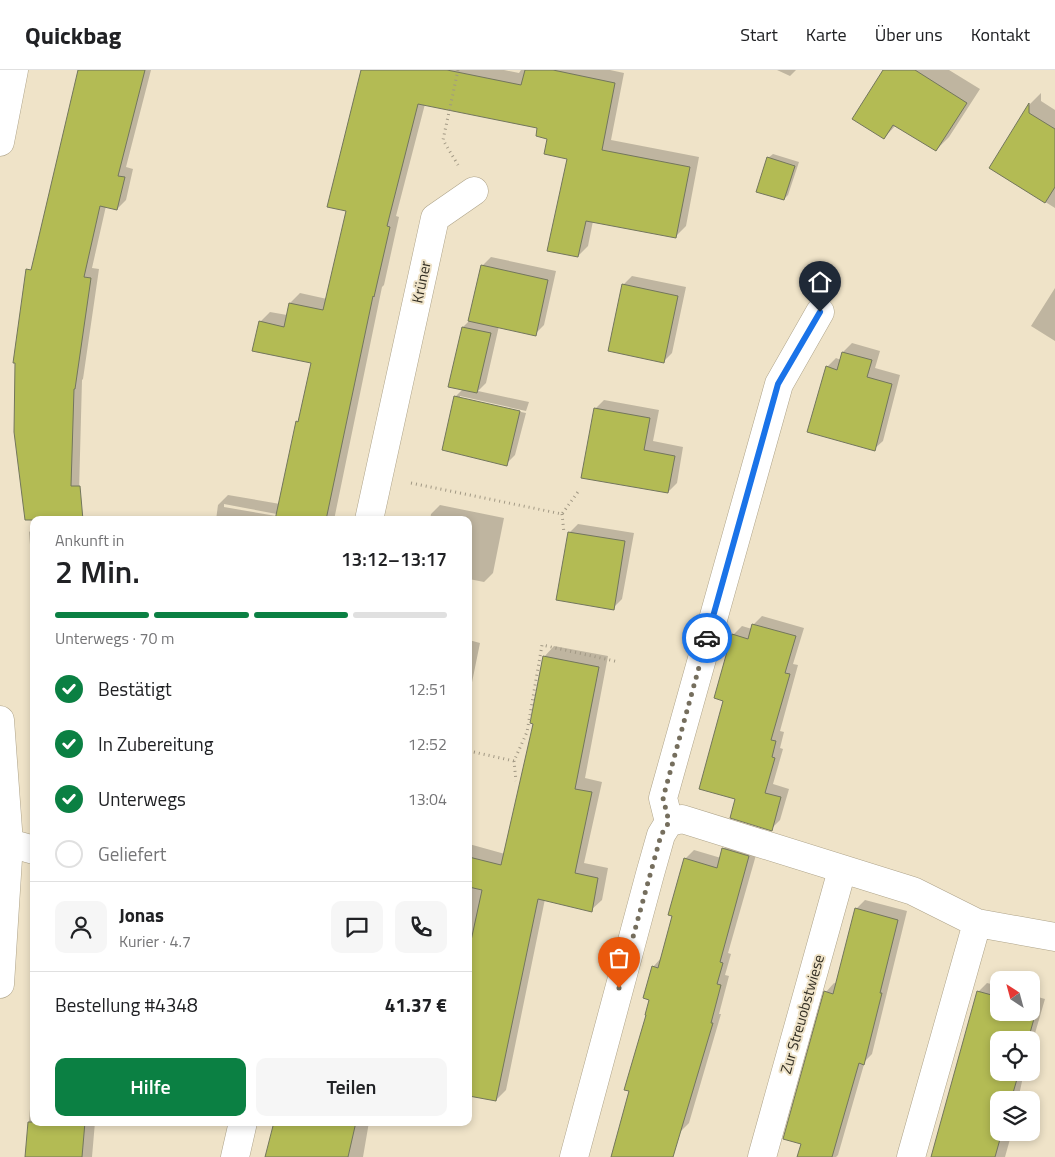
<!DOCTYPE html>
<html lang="de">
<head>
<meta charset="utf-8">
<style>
  body { margin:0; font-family:"Titillium Web",sans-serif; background:#f6f6f6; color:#202124; height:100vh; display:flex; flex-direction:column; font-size:19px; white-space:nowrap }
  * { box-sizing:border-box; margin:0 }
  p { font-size:16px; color:#757577 }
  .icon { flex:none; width:28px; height:28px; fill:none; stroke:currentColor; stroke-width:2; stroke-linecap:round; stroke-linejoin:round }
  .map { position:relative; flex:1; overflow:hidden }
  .panel { position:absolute; left:30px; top:446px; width:442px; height:610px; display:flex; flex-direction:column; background:#fff; border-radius:10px; box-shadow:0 2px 8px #0003 }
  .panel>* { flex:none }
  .needle { width:32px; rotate:324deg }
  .controls { position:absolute; left:990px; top:901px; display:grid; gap:10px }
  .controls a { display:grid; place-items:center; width:50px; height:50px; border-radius:10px; background:#fff; box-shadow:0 2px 8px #0003; font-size:25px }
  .pin { position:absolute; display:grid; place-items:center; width:42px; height:42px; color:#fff; margin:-51px -21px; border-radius:50% 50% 50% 0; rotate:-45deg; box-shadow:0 0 5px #0007 }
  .pin .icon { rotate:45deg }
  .courier { position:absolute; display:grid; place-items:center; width:50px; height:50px; margin:-25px; border:4px solid #1a73e8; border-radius:50%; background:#fff; color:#222; box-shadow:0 1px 6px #0007 }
  .overview em { font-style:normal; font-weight:600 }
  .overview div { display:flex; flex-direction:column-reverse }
  .overview { display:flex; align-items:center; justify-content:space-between; height:85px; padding:0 25px }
  h1 { font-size:32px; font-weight:600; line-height:38px }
  .bar { display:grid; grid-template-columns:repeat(4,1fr); gap:8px 5px; align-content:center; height:60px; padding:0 25px }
  .bar i { height:6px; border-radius:4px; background:#e0e0e0 }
  .bar .selected { background:#0b8043 }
  .bar p { grid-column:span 4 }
  .line { display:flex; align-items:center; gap:12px; padding:0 25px; border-top:1px solid #e0e0e0 }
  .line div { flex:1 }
  .round { display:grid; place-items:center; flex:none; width:52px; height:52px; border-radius:10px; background:#f6f6f6 }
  ol { padding:0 25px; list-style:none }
  li { display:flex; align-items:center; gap:15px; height:55px }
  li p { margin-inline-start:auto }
  li .icon { padding:5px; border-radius:50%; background:#0b8043; color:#fff; stroke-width:4 }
  li:last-child { color:#757577 }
  li i { width:28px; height:28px; border:2px solid #e0e0e0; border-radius:50% }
  .button { display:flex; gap:10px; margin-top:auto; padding:10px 25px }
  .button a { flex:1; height:58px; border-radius:10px; background:#0b8043; color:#fff; font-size:20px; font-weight:600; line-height:58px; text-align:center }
  .button a+a { background:#f6f6f6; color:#202124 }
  header { display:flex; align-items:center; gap:30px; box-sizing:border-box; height:70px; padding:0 25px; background:#fff; border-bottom:1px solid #e0e0e0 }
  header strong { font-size:24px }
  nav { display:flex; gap:28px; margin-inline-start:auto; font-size:18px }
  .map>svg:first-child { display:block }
  .shadow { fill:#0003; fill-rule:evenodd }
  .building { fill:#b3bb54; stroke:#73765d }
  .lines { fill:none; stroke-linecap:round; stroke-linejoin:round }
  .minor-casing { stroke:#aea389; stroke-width:29 }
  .path { stroke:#a19884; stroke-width:3; stroke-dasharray:1 4; stroke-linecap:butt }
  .minor { stroke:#fff; stroke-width:28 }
  .done { stroke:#756e5d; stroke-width:5; stroke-dasharray:0 9 }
  .route { stroke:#1a73e8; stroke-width:6 }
  .labels { text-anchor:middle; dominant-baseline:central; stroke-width:4; stroke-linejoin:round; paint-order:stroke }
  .street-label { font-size:15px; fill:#332f24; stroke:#efe3c8 }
</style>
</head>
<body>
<header>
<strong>Quickbag</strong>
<nav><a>Start</a><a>Karte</a><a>Über uns</a><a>Kontakt</a></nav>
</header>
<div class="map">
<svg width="1055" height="1087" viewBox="0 0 1055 1087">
  <rect width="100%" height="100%" fill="#efe3c8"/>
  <path class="shadow" d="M 79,0 L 151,0 L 126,97 L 133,99 L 126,130 L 117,139 L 106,136 L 92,198 L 99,199 L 83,309 L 82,310 L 79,422 L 70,431 L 34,209 Z
    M 362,0 L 504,0 L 519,3 L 521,0 L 610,0 L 624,3 L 611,70 L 699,87 L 686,156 L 676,166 L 593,151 L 588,176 L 578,186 L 568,88 L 539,58 L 425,34 L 396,146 L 399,147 L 384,215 L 382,217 L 334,450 L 216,450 L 218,435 L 228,425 L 280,434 L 297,352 L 300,348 L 313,292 L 260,252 L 270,242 L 287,245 L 290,233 L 300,223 L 327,229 L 347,140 ZM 224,434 L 282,445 L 282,447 L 224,437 Z
    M 777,0 L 796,0 L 790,6 Z
    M 884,0 L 949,0 L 980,19 L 949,67 L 936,80 L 896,55 L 884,68 Z
    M 1041,23 L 1041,31 L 1055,40 L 1055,138 L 991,98 L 1030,34 Z
    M 773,84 L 799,92 L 788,125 L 784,129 L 768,88 Z
    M 491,187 L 556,201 L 544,255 L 535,264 L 499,256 L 486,313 L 478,321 L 529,332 L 526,341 L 460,326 L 460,329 L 526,343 L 515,385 L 506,394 L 455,327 L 463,319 L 463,257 L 470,250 L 482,196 Z
    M 632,206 L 686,217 L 672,283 L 663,292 L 623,215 Z
    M 1055,218 L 1055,271 L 1031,256 Z
    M 852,273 L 880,281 L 875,298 L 900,305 L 883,371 L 874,379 L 827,297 L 836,288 L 841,290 L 843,282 Z
    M 604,330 L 659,340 L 653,371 L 683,377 L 677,413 L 668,422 L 595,339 Z
    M 440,435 L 504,448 L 493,503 L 484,512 L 469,509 L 469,450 L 430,450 L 431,444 Z
    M 92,446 L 93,450 L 64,450 Z
    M 578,454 L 634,463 L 622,529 L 613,538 L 569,463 Z
    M 34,458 L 34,527 L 29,462 Z
    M 762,546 L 804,558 L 793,594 L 798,595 L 780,661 L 784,662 L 780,678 L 783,679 L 773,714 L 789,719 L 780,750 L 771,759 L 737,728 L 725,630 L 733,565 L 742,556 L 752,559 L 753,555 Z
    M 469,570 L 480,573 L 469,627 Z
    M 554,576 L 608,586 L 585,708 L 602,712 L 584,793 L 608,798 L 602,830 L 591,840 L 545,829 L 506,1020 L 496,1030 L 469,1025 L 469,902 L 471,892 L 469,891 L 471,878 L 469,877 L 469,774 L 505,784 L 535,653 L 544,587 Z
    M 732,770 L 758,778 L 728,883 L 731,884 L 725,905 L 729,906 L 719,944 L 721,944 L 689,1053 L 680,1062 L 669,1087 L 612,1087 L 630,1020 L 650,929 L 653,897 L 662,887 L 674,845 L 685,789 L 694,780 L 721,788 L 724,779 Z
    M 865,830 L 907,841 L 872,984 L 865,991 L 838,1085 L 836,1087 L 804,1087 L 802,1073 L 826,922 L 834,913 L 837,914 L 856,839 Z
    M 987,913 L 999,916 L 999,942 L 1031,942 L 1031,925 L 1045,929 L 1031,977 L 1031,970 L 999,970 L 999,1002 L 1024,1002 L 1018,1030 L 999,1030 L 999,1062 L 1012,1062 L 1005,1087 L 934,1087 L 978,922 Z
    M 34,1035 L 34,1052 L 95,1052 L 92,1087 L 26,1087 L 30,1039 Z
    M 275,1052 L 369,1052 L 363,1087 L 267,1087 Z"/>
  <path class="building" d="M 78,0 L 145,0 L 118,106 L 125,107 L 117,140 L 100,136 L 84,207 L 91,208 L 75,319 L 74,319 L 71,416 L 80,416 L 83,450 L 25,450 L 14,362 L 15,293 L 13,293 L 26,199 L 31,200 Z
    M 361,0 L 447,0 L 521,15 L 525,0 L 553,0 L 615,13 L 602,80 L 690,97 L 676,168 L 586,151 L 578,187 L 547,181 L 567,89 L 544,84 L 547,69 L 536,66 L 537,58 L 418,34 L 387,156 L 390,157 L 374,227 L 373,226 L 326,450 L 275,450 L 296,351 L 298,352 L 311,293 L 252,281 L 259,251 L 284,257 L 289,233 L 323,240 L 346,141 L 327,137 Z
    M 883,0 L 915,0 L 967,33 L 936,81 L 893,55 L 884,69 L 852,49 Z
    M 1029,33 L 1029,43 L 1055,59 L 1055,117 L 1045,133 L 989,98 Z
    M 767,87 L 795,96 L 784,130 L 756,122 Z
    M 481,195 L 548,210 L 536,266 L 468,251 Z
    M 622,214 L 678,226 L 664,293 L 608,281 Z
    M 462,257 L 491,263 L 477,323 L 448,317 Z
    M 842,282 L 872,290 L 867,307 L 892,314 L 875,381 L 807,362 L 826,296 L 837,300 Z
    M 454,326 L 520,341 L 507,396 L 442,380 Z
    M 594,338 L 650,348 L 644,380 L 675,386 L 668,423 L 581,408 Z
    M 568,462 L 625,471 L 614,540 L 556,530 Z
    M 752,554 L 796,566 L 785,603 L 790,604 L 771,670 L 776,671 L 772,687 L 775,688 L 765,723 L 781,727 L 772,761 L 730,748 L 735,729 L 699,719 L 723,631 L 714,628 L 732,564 L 748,569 Z
    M 543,586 L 599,597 L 575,719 L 592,722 L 575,803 L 598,808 L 592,842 L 538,829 L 496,1031 L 469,1026 L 469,880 L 482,820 L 469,817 L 469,787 L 501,795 L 533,654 L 530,653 Z
    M 722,778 L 749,786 L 720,892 L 723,893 L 717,914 L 721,915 L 711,953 L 713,953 L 673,1087 L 611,1087 L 629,1021 L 624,1020 L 646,945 L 645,945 L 649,930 L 643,928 L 652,896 L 658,898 L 672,846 L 668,845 L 684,788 L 717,798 Z
    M 855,838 L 898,850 L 880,923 L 882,923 L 864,995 L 859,993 L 832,1087 L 797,1087 L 801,1074 L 783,1069 L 824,921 L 833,924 Z
    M 977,921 L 999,927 L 999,942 L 1031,942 L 1031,936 L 1037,938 L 1028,970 L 999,970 L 999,1002 L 1019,1002 L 1011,1030 L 999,1030 L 999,1062 L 1002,1062 L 995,1087 L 931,1087 Z
    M 28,1052 L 85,1052 L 82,1087 L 25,1087 Z
    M 274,1052 L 356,1052 L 348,1087 L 265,1087 Z"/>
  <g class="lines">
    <defs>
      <path id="minor" d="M 0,72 L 14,0
        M 369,450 L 435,148 L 474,121
        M 0,650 L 9,773 L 0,914
        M 669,752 L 663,728 L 779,314 L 820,242
        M 9,773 L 34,780
        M 235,1087 L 243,1052
        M 574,1087 L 650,804 L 661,765 L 669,752 L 682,749 L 913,821 L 977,853 L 1055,867
        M 762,1087 L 842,800
        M 911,1087 L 977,853"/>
    </defs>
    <use href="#minor" class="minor-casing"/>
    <path class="path" d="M 458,0 L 443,70 L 458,95
      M 411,413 L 562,444 L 580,419
      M 562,444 L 564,463
      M 469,681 L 514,691 L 527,662 L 542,575 L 619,592
      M 514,691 L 516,711"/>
    <use href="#minor" class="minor"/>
  </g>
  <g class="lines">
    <path class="done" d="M 619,918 L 661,765 L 669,752 L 663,728 L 707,568"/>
    <path class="route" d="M 707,568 L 778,314 L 820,242"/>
  </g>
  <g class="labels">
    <g class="street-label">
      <text transform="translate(421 212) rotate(-78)">Krüner</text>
      <text transform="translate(802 944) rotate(-74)">Zur Streuobstwiese</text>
    </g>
  </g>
</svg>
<div class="controls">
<a><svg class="needle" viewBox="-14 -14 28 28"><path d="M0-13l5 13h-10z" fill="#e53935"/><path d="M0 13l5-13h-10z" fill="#757577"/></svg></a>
<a><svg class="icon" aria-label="locate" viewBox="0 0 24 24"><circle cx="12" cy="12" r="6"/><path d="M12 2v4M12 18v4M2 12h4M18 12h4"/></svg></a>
<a><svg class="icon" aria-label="layers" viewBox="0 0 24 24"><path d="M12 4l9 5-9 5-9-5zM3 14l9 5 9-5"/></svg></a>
</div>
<div class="pin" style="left:619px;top:918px;background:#ea580c"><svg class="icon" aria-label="bag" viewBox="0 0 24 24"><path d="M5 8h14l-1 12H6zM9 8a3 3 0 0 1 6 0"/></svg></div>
<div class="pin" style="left:820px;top:242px;background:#1f2937"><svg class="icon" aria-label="home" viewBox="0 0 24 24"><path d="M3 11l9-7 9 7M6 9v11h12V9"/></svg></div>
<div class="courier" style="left:707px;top:568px"><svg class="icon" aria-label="car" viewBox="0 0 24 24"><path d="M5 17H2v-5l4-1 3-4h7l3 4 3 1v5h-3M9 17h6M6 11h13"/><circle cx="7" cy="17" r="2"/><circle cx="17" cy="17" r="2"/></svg></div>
<section class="panel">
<div class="overview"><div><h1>2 Min.</h1><p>Ankunft in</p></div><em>13:12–13:17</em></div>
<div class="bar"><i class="selected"></i><i class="selected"></i><i class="selected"></i><i></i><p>Unterwegs · 70 m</p></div>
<ol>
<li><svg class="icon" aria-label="check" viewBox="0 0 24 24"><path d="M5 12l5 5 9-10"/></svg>Bestätigt<p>12:51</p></li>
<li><svg class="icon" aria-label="check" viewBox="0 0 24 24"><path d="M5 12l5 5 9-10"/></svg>In Zubereitung<p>12:52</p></li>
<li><svg class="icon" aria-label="check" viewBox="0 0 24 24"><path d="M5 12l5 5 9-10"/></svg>Unterwegs<p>13:04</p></li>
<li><i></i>Geliefert</li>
</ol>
<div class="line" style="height:90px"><a class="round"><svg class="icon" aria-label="person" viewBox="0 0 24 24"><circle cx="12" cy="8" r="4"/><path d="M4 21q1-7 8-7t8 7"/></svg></a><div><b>Jonas</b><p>Kurier · 4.7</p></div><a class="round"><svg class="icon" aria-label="chat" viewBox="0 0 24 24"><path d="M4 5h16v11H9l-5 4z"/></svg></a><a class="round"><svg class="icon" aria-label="phone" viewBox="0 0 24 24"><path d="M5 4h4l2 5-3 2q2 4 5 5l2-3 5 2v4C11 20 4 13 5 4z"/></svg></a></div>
<div class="line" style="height:65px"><div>Bestellung #4348</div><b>41.37 €</b></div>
<div class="button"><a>Hilfe</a><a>Teilen</a></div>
</section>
</div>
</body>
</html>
